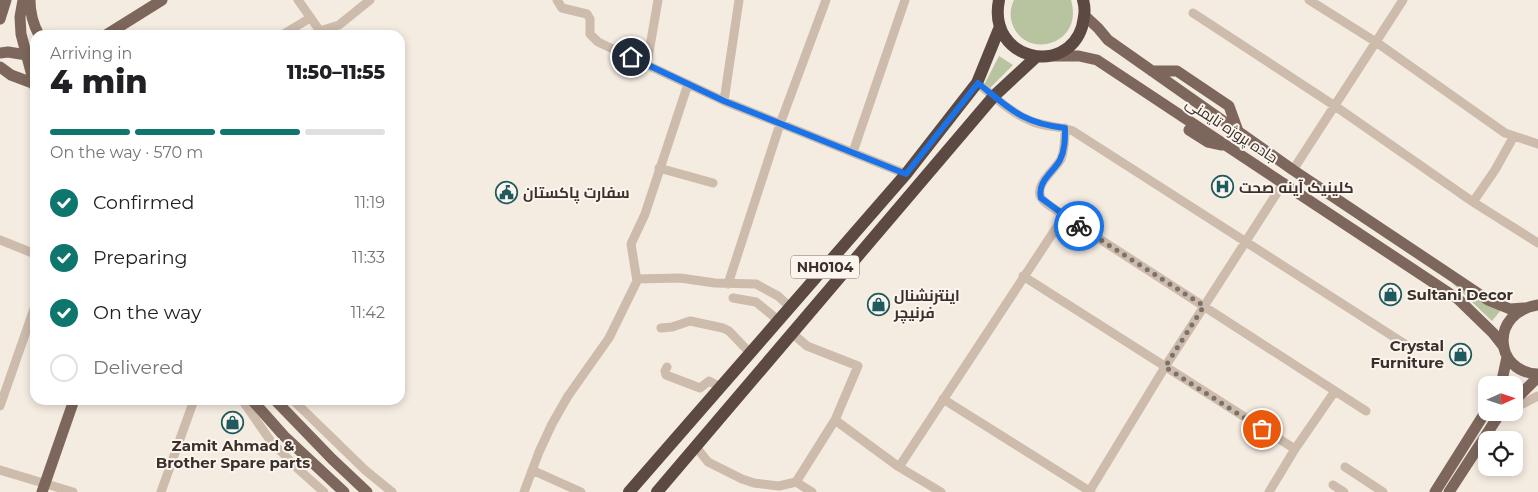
<!DOCTYPE html>
<html lang="en">
<head>
<meta charset="utf-8">
<style>
  body { margin:0; font-family:Montserrat,Cairo,sans-serif; background:#f2f2f2; color:#202124; height:100vh; display:flex; flex-direction:column; font-size:19px; white-space:nowrap }
  * { box-sizing:border-box; margin:0 }
  p { font-size:16px; color:#757577 }
  .icon { flex:none; width:28px; height:28px; fill:none; stroke:currentColor; stroke-width:2; stroke-linecap:round; stroke-linejoin:round }
  .map { position:relative; flex:1; overflow:hidden }
  .drawer { position:absolute; left:30px; top:30px; width:375px; height:375px; display:flex; flex-direction:column; background:#fff; border-radius:15px; box-shadow:0 2px 8px #0003 }
  .drawer>* { flex:none }
  .needle { width:32px; rotate:87deg }
  .buttons { position:absolute; left:1478px; top:376px; display:grid; gap:10px }
  .buttons a { display:grid; place-items:center; width:45px; height:45px; border-radius:10px; background:#fff; box-shadow:0 2px 8px #0003; font-size:25px }
  .pin { position:absolute; display:grid; place-items:center; width:42px; height:42px; color:#fff; margin:-21px; border:2px solid #fff; border-radius:50%; box-shadow:0 1px 5px #0007 }
  .courier { position:absolute; display:grid; place-items:center; width:50px; height:50px; margin:-25px; border:4px solid #1a73e8; border-radius:50%; background:#fff; color:#222; box-shadow:0 1px 6px #0007 }
  .head em { font-style:normal; font-weight:800 }
  .head div { display:flex; flex-direction:column-reverse }
  .head { display:flex; align-items:center; justify-content:space-between; height:85px; padding:0 20px }
  h1 { font-size:32px; font-weight:800; line-height:38px }
  .bar { display:grid; grid-template-columns:repeat(4,1fr); gap:8px 5px; align-content:center; height:60px; padding:0 20px }
  .bar i { height:6px; border-radius:4px; background:#e0e0e0 }
  .bar .active { background:#0f766e }
  .bar p { grid-column:span 4 }
  ol { padding:0 20px; list-style:none }
  li { display:flex; align-items:center; gap:15px; height:55px }
  li p { margin-inline-start:auto }
  li .icon { padding:5px; border-radius:50%; background:#0f766e; color:#fff; stroke-width:4 }
  li:last-child { color:#757577 }
  li i { width:28px; height:28px; border:2px solid #e0e0e0; border-radius:50% }
  .map>svg:first-child { display:block }
  .green { fill:#b8c4a0 }
  .lines { fill:none; stroke-linecap:round; stroke-linejoin:round }
  .minor { stroke:#cdbbac; stroke-width:9 }
  .major { stroke:#7d675c; stroke-width:11 }
  .highway { stroke:#5c4a42; stroke-width:12 }
  .done { stroke:#7c716b; stroke-width:5; stroke-dasharray:0 9 }
  .route { stroke:#1a73e8; stroke-width:6 }
  .labels { text-anchor:middle; dominant-baseline:central; stroke-width:4; stroke-linejoin:round; paint-order:stroke }
  .shield { fill:#fbf5ee; stroke:#756b66; stroke-width:1 }
  .shield-label { font-size:14px; font-weight:bold; fill:#3b302b }
  .street-label { font-size:15px; fill:#3b302b; stroke:#fbf5ee }
  .poi-label { font-size:15px; font-weight:bold; fill:#3b302b; stroke:#fbf5ee; text-anchor:start }
</style>
</head>
<body>
<div class="map">
<svg width="1538" height="492" viewBox="0 0 1538 492">
  <rect width="100%" height="100%" fill="#f4ebe1"/>
  <path class="green" d="M 1014,0 L 1071,0 C 1085,47 1020,62 1011,19 C 1010,13 1011,6 1014,0 Z
    M 999,56 L 1013,65 L 989,89 L 984,85 Z
    M 1451,282 L 1501,310 L 1492,321 Z"/>
  <g class="lines">
    <path class="minor" d="M 298,0 L 320,31 L 339,25 L 370,0
      M 557,0 L 562,8 L 587,14 L 590,19 L 590,34 L 598,42 L 724,101 L 906,174
      M 1309,0 L 1376,42 L 1505,133 L 1538,144
      M 1193,13 L 1335,106 L 1473,202 L 1538,243
      M 282,35 L 310,18
      M 647,64 L 658,0
      M 977,83 C 995,97 1011,113 1031,121 C 1045,127 1059,126 1073,131 L 1408,346
      M 724,101 L 739,0
      M 1065,128 C 1065,138 1065,149 1061,159 C 1056,169 1032,186 1042,199 C 1047,205 1057,210 1064,216 L 1366,411
      M 853,152 L 905,0
      M 659,168 L 713,183
      M 1293,170 L 1403,0
      M 1473,202 L 1495,170 L 1514,136
      M 0,240 L 35,254
      M 1023,276 L 1295,449
      M 637,279 L 680,278 L 715,283 L 756,284 L 778,296 L 790,307
      M 728,284 L 780,124 L 826,0
      M 733,298 L 756,302 L 778,320
      M 661,328 L 672,327 L 690,321 L 723,328 L 729,331 L 750,353
      M 793,334 L 807,346 L 858,366 L 835,420 L 796,482
      M 667,367 L 665,371 L 666,375 L 700,388 L 709,381 L 720,387
      M 943,399 L 1091,492
      M 242,400 L 270,440 L 297,468 L 324,492
      M 293,400 L 365,470 L 392,492
      M 0,406 L 35,306
      M 1514,407 C 1519,407 1531,399 1538,396
      M 835,420 L 899,467 L 941,492
      M 696,447 L 708,462 L 742,479 L 754,483 L 779,486 L 796,482 L 812,492
      M 899,467 L 1064,216
      M 1345,467 L 1383,492
      M 0,470 L 73,492
      M 532,470 L 581,492
      M 1333,485 L 1344,492
      M 161,492 L 194,400
      M 524,492 L 539,452 L 552,424 L 568,396 L 609,338 L 637,281 L 631,244 L 645,214 L 688,84
      M 1089,492 L 1165,367 L 1284,182
      M 1269,492 L 1295,449 L 1335,391"/>
    <path class="major" d="M 23,0 L 20,17 L 21,34 L 35,87
      M 30,0 C 30,12 33,24 39,35
      M 1085,16 L 1098,28 L 1108,40 L 1293,170 L 1488,300 L 1510,309 L 1524,308
      M 0,19 L 6,0
      M 106,35 L 162,0
      M 0,53 L 8,52 L 33,56
      M 1052,56 L 1079,56 L 1097,60 L 1458,299 L 1493,333 L 1504,347
      M 0,67 L 11,75 L 35,84
      M 1152,71 L 1177,71 L 1229,106 L 1238,131
      M 1189,130 L 1208,142 L 1222,145
      M 1538,305 C 1490,312 1493,372 1538,374
      M 1501,385 L 1507,357
      M 252,400 L 284,436 L 344,492
      M 275,400 L 332,459 L 367,492
      M 1514,401 L 1538,377
      M 42,492 L 74,400
      M 1435,492 L 1486,411
      M 1449,492 L 1501,412"/>
    <path class="highway" d="M 999,0 C 987,60 1066,77 1082,27 C 1084,17 1086,10 1083,0
      M 629,492 L 906,174 L 977,83 L 999,29
      M 657,492 L 994,96 L 1036,57"/>
  </g>
  <g class="lines">
    <path class="done" d="M 1079,226 L 1204,306 L 1165,367 L 1262,429"/>
    <path class="route" d="M 631,57 L 724,101 L 906,174 L 978,83 C 1010,109 1022,123 1065,128 C 1065,139 1065,150 1060,160 C 1053,173 1037,181 1041,198 L 1079,226"/>
  </g>
  <defs>
    <symbol id="hospital-ring" viewBox="-11 -11 22 22"><circle r="9.5" fill="#fbf5ee" stroke="#1f5a5e" stroke-width="1.5"/><path d="M-5-5h3v3.5h4V-5h3V5h-3V1.5h-4V5h-3Z" fill="#1f5a5e"/></symbol>
    <symbol id="civic-ring" viewBox="-11 -11 22 22"><circle r="9.5" fill="#fbf5ee" stroke="#1f5a5e" stroke-width="1.5"/><path d="M-.6-6.5H3V-4.5H.6V-3L4-1V1h2V6H-6V1h2V-1L-.6-3ZM-1.2 2.5V6h2.4V2.5Z" fill="#1f5a5e"/></symbol>
    <symbol id="shop-ring" viewBox="-11 -11 22 22"><circle r="9.5" fill="#fbf5ee" stroke="#1f5a5e" stroke-width="1.5"/><path d="M-5-2.5h2.3a2.7 3.5 0 0 1 5.4 0H5L5.5 6h-11ZM-1.5-2.5h3a1.5 2.3 0 0 0-3 0Z" fill="#1f5a5e"/></symbol>
  </defs>
  <g fill-rule="evenodd">
    <use href="#hospital-ring" x="1210" y="174" width="25" height="25"/>
    <use href="#civic-ring" x="494" y="180" width="25" height="25"/>
    <use href="#shop-ring" x="1378" y="282" width="25" height="25"/>
    <use href="#shop-ring" x="866" y="292" width="25" height="25"/>
    <use href="#shop-ring" x="1448" y="342" width="25" height="25"/>
    <use href="#shop-ring" x="220" y="410" width="25" height="25"/>
  </g>
  <g class="labels">
    <rect class="shield" x="791" y="255.5" width="68" height="23" rx="4"/>
    <g class="shield-label">
      <text x="825" y="267">NH0104</text>
    </g>
    <g class="street-label">
      <text transform="translate(1232 130) rotate(33)">جاده پروژه تایمنی</text>
    </g>
    <g class="poi-label">
      <text x="1239" y="187">کلینیک آینه صحت</text>
      <text x="523" y="192">سفارت پاکستان</text>
      <text x="1407" y="294">Sultani Decor</text>
      <text x="894" y="295">اینترنشنال<tspan x="894" dy="17">فرنیچر</tspan></text>
      <text x="1444" y="345" text-anchor="end">Crystal<tspan x="1444" dy="17">Furniture</tspan></text>
      <text x="233" y="445" text-anchor="middle">Zamit Ahmad &amp;<tspan x="233" dy="17">Brother Spare parts</tspan></text>
    </g>
  </g>
</svg>
<div class="buttons">
<a><svg class="needle" viewBox="-14 -14 28 28"><path d="M0-13l5 13h-10z" fill="#e53935"/><path d="M0 13l5-13h-10z" fill="#757577"/></svg></a>
<a><svg class="icon" aria-label="locate" viewBox="0 0 24 24"><circle cx="12" cy="12" r="6"/><path d="M12 2v4M12 18v4M2 12h4M18 12h4"/></svg></a>
</div>
<div class="pin" style="left:1262px;top:429px;background:#ea580c"><svg class="icon" aria-label="bag" viewBox="0 0 24 24"><path d="M5 8h14l-1 12H6zM9 8a3 3 0 0 1 6 0"/></svg></div>
<div class="pin" style="left:631px;top:57px;background:#1f2937"><svg class="icon" aria-label="home" viewBox="0 0 24 24"><path d="M3 11l9-7 9 7M6 9v11h12V9"/></svg></div>
<div class="courier" style="left:1079px;top:226px"><svg class="icon" aria-label="bike" viewBox="0 0 24 24"><circle cx="6" cy="16" r="4"/><circle cx="18" cy="16" r="4"/><path d="M6 16l4-8h5l3 8M10 8l3 8H6M13 5h3"/></svg></div>
<section class="drawer">
<div class="head"><div><h1>4 min</h1><p>Arriving in</p></div><em>11:50–11:55</em></div>
<div class="bar"><i class="active"></i><i class="active"></i><i class="active"></i><i></i><p>On the way · 570 m</p></div>
<ol>
<li><svg class="icon" aria-label="check" viewBox="0 0 24 24"><path d="M5 12l5 5 9-10"/></svg>Confirmed<p>11:19</p></li>
<li><svg class="icon" aria-label="check" viewBox="0 0 24 24"><path d="M5 12l5 5 9-10"/></svg>Preparing<p>11:33</p></li>
<li><svg class="icon" aria-label="check" viewBox="0 0 24 24"><path d="M5 12l5 5 9-10"/></svg>On the way<p>11:42</p></li>
<li><i></i>Delivered</li>
</ol>
</section>
</div>
</body>
</html>
